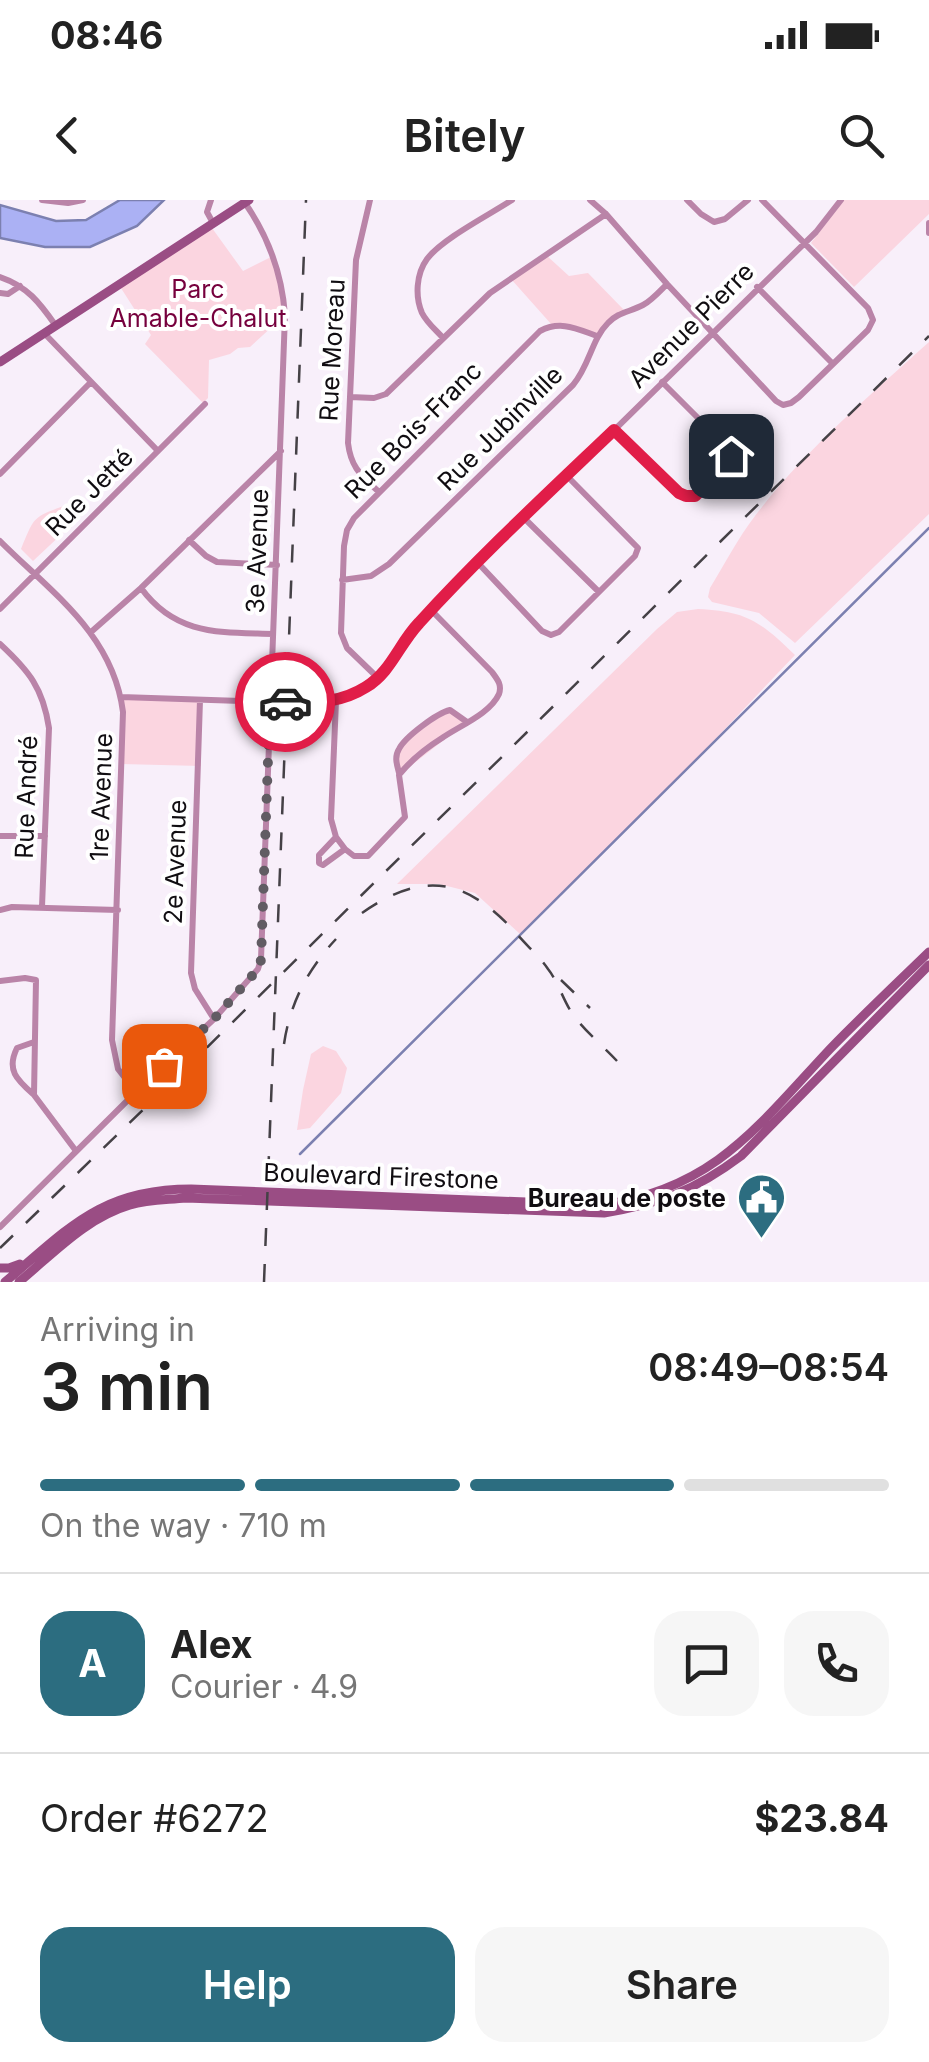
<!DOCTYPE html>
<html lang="en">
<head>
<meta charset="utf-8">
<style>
  body { margin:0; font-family:Inter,sans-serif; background:#f6f6f6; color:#222; height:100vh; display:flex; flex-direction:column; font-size:38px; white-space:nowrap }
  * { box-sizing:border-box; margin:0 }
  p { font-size:32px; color:#767676 }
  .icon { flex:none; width:55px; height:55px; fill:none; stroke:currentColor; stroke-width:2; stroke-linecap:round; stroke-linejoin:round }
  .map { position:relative; height:1082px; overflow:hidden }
  .details { display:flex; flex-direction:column; background:#fff; flex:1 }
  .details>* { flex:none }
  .pin { position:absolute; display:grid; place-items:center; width:85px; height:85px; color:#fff; margin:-42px; border-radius:20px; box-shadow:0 5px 15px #0006 }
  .courier { position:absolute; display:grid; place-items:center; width:100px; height:100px; margin:-50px; border:8px solid #e11d48; border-radius:50%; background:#fff; color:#222; box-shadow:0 2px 12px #0007 }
  .summary em { font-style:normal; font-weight:600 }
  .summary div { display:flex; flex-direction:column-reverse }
  .summary { display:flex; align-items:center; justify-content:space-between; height:170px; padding:0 40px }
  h1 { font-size:65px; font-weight:600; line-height:75px }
  .bar { display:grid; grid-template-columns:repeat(4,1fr); gap:15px 10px; align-content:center; height:120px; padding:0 40px }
  .bar i { height:12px; border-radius:8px; background:#e0e0e0 }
  .bar .on { background:#2c6d80 }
  .bar p { grid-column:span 4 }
  .line { display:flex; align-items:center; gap:25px; padding:0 40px; border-top:2px solid #e0e0e0 }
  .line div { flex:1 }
  .round { display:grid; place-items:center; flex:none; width:105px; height:105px; border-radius:30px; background:#f6f6f6 }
  .primary-button { display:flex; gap:20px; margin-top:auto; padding:20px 40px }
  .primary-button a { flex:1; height:115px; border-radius:30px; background:#2c6d80; color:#fff; font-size:40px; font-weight:600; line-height:115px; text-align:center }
  .primary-button a+a { background:#f6f6f6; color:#222 }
  .status { display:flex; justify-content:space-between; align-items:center; height:70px; padding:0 50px; background:#fff; direction:ltr }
  .status svg { height:28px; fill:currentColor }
  header { display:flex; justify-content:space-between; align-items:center; height:130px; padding:0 40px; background:#fff; font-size:45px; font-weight:600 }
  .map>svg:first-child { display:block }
  .green { fill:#fbd5e0 }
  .water { fill:#abb1f4; stroke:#7c80b0; stroke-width:2.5 }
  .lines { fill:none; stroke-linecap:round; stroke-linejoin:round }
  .stream { stroke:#7c80b0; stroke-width:2.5 }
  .street { stroke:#ba84a8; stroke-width:6 }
  .secondary { stroke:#9a4d84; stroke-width:9 }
  .rail { stroke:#454146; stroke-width:2.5; stroke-dasharray:18 18; stroke-linecap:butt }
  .done { stroke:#615c63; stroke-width:10; stroke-dasharray:0 18 }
  .route { stroke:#e11d48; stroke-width:12 }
  .labels { text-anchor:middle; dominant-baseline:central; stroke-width:8; stroke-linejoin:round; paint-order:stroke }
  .park-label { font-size:25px; fill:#76003d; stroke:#fff }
  .street-label { font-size:25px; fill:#100d11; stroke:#fff }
  .poi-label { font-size:25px; font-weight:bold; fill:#100d11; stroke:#fff; text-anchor:end }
</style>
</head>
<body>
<div class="status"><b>08:46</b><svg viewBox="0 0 49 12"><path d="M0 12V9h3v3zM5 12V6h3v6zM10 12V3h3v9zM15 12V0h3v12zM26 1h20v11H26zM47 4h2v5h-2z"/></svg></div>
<header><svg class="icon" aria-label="back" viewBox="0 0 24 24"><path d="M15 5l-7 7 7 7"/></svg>Bitely<svg class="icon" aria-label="search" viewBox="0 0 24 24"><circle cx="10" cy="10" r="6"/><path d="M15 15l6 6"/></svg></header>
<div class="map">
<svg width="929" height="1082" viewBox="0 0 929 1082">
  <rect width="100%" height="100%" fill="#f8effa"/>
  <path class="green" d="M 844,0 L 929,0 L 929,14 L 854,87 L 811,43 Z
    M 212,28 L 243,71 L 273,56 L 285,115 L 250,147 L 238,148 L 230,154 L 209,160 L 208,198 L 203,203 L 145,144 L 151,135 L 119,85 Z
    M 546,55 L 569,76 L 588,73 L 624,110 L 597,136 L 552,125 L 511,79 Z
    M 929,142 L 929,314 L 795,443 L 759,413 L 712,402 L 708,397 L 710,388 C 724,365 738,338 755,316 C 804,251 868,197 929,142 Z
    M 64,306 L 73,309 L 81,316 L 33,361 L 21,349 C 34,318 32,317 64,306 Z
    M 698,409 C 747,411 761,422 795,455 L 704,551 L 520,734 L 475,693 L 439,684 L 397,684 L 657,429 L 677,412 Z
    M 121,497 L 200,500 L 201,566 L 121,564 Z
    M 450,510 L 467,522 L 399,575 L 396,553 C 409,536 429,516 450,510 Z
    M 323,846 L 336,851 L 347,868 L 341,893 L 310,928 L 297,930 L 303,890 L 311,854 Z"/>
  <path class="water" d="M 120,0 L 164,0 L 137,26 L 90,47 L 45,47 L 0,38 L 0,5 L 56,21 L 86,20 Z"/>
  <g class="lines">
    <path class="stream" d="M 300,954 L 929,328"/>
    <path class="street" d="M 42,0 L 68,3 L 83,0
      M 211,0 L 207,12 L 213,23
      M 370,0 L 356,60 L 348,243 C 351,268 361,275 379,292
      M 590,0 L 606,14 L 667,84 L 776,201 L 783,205 L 791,203 L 799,197 L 868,130 L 873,120 L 868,108 L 762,0
      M 687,0 L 701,14 L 714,22 L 725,19 L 748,0
      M 929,23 L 929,33
      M 0,77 C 27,86 40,103 56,126
      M 757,87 L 833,164
      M 0,93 L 8,94 L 20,86
      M 44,133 L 158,251
      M 443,138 C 436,130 427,123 422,113 C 415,97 416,74 427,59 C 442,39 489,15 512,0
      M 350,197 L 374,198 L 386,194 L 490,93 L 606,14
      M 615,230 L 679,293 L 686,296 L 695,296 L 725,266 L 731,256 L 727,247 L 662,182
      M 0,274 L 90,183
      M 524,318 L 599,392
      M 189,340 L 206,356 L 217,362 L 277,365
      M 0,341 C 52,393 113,434 123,512 L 112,840 L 118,869 L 136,892
      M 478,363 L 542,431 L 551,435 L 559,432 L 635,356 L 638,348 L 567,276
      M 342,380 L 371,376 L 389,364 L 573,185 C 590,165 591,140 608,123 C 618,112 630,112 643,105 C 651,101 660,91 667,84
      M 141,388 C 176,436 220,432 273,434
      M 0,409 L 205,204
      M 91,432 L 141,388 L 281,251
      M 0,444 C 29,471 43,488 49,528 L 42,707
      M 378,478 L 347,448 L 341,433 L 344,346 L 347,330 L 354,318 L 540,131 C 561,120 577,129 597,136
      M 121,497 L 271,502 L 336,501 L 363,489 L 386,470 L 410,434 L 431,410 L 816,32 L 841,0
      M 200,500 L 191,773 L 195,789 L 214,819
      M 399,573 C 397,565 394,557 399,549 C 405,537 437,513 450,510 L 467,522
      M 0,636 L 45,636
      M 336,637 L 345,649 L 323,665 L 319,663 L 319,655 L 336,637 L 331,619 L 336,501
      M 345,649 L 354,656 L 368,656 L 405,617 L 399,575 C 411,560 426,548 442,538 C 459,526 490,514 499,494 C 502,485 498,480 492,472 L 432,411
      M 0,710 L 12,707 L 118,710
      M 0,781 L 25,778 L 36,780 L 34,895 L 76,951
      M 33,894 C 17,880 6,870 17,848 L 34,842
      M 0,1027 L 136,892 L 214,819 L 258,769 L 261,759 L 285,115 C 282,75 268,36 245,3"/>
    <path class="secondary" d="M 0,162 L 249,0
      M 0,1068 L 9,1068 L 20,1064
      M 5,1082 C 69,1028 101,989 191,989 L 601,1005 C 714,989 757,927 830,849 C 862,816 896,784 929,752
      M 19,1082 C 54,1053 86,1018 130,1005 C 148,999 167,1000 186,998 L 604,1013 C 659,1004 696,990 741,956 L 929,765"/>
    <path class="rail" d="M 362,713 C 425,669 467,679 517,734 C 527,746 539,756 548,769 C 559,783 563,801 574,816 C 586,832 603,846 617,861
      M 561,780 L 590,808
      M 284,844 C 290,803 308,769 336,739
      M 0,1048 L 175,879 L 929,136
      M 264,1082 L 306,0"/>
  </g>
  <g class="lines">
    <path class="done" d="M 164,866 L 214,819 L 258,769 L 261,760 L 270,502 L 285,502"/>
    <path class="route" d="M 285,502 C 315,502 339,504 366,487 C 391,472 399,444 419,423 C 480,356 548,293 614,230 L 679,293 L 686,296 L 695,296 L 725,266 L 731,256"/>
  </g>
  <defs>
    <symbol id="civic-pin" viewBox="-11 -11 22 30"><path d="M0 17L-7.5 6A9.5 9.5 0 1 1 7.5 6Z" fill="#2c6d80" stroke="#fff"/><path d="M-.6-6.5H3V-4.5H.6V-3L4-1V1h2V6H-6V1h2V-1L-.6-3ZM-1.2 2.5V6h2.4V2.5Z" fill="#fff"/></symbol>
  </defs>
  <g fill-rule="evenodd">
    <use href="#civic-pin" x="734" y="970" width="55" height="75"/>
  </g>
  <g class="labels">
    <g class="park-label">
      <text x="198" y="89">Parc<tspan x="198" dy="29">Amable-Chalut</tspan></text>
    </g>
    <g class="street-label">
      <text transform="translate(691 125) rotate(-45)">Avenue Pierre</text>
      <text transform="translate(332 150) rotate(-87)">Rue Moreau</text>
      <text transform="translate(500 228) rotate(-45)">Rue Jubinville</text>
      <text transform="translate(413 230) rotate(-45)">Rue Bois-Franc</text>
      <text transform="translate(89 292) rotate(-45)">Rue Jetté</text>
      <text transform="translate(257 351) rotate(-88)">3e Avenue</text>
      <text transform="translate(26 597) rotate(-88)">Rue André</text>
      <text transform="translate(101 597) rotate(-88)">1re Avenue</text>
      <text transform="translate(175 662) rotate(-88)">2e Avenue</text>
      <text transform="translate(381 976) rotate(2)">Boulevard Firestone</text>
    </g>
    <g class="poi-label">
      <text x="726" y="998">Bureau de poste</text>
    </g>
  </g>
</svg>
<div class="pin" style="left:164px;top:866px;background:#ea580c"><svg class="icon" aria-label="bag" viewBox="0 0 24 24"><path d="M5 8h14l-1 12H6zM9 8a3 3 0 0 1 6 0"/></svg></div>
<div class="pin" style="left:731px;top:256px;background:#1f2937"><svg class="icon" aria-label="home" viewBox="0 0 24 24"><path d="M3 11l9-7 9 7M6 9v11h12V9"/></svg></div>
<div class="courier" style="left:285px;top:502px"><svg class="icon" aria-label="car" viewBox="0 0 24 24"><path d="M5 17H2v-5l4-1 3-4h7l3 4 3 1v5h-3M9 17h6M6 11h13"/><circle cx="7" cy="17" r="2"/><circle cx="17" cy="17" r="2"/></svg></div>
</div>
<section class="details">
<div class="summary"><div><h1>3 min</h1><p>Arriving in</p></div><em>08:49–08:54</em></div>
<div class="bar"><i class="on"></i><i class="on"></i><i class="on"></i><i></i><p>On the way · 710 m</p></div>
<div class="line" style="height:180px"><b class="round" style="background:#2c6d80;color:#fff">A</b><div><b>Alex</b><p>Courier · 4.9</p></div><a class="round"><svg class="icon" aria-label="chat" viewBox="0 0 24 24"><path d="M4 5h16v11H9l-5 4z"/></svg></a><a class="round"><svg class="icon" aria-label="phone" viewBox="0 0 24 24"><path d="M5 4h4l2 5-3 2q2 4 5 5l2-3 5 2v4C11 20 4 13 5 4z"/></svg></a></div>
<div class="line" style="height:130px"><div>Order #6272</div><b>$23.84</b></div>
<div class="primary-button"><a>Help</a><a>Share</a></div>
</section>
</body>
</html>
